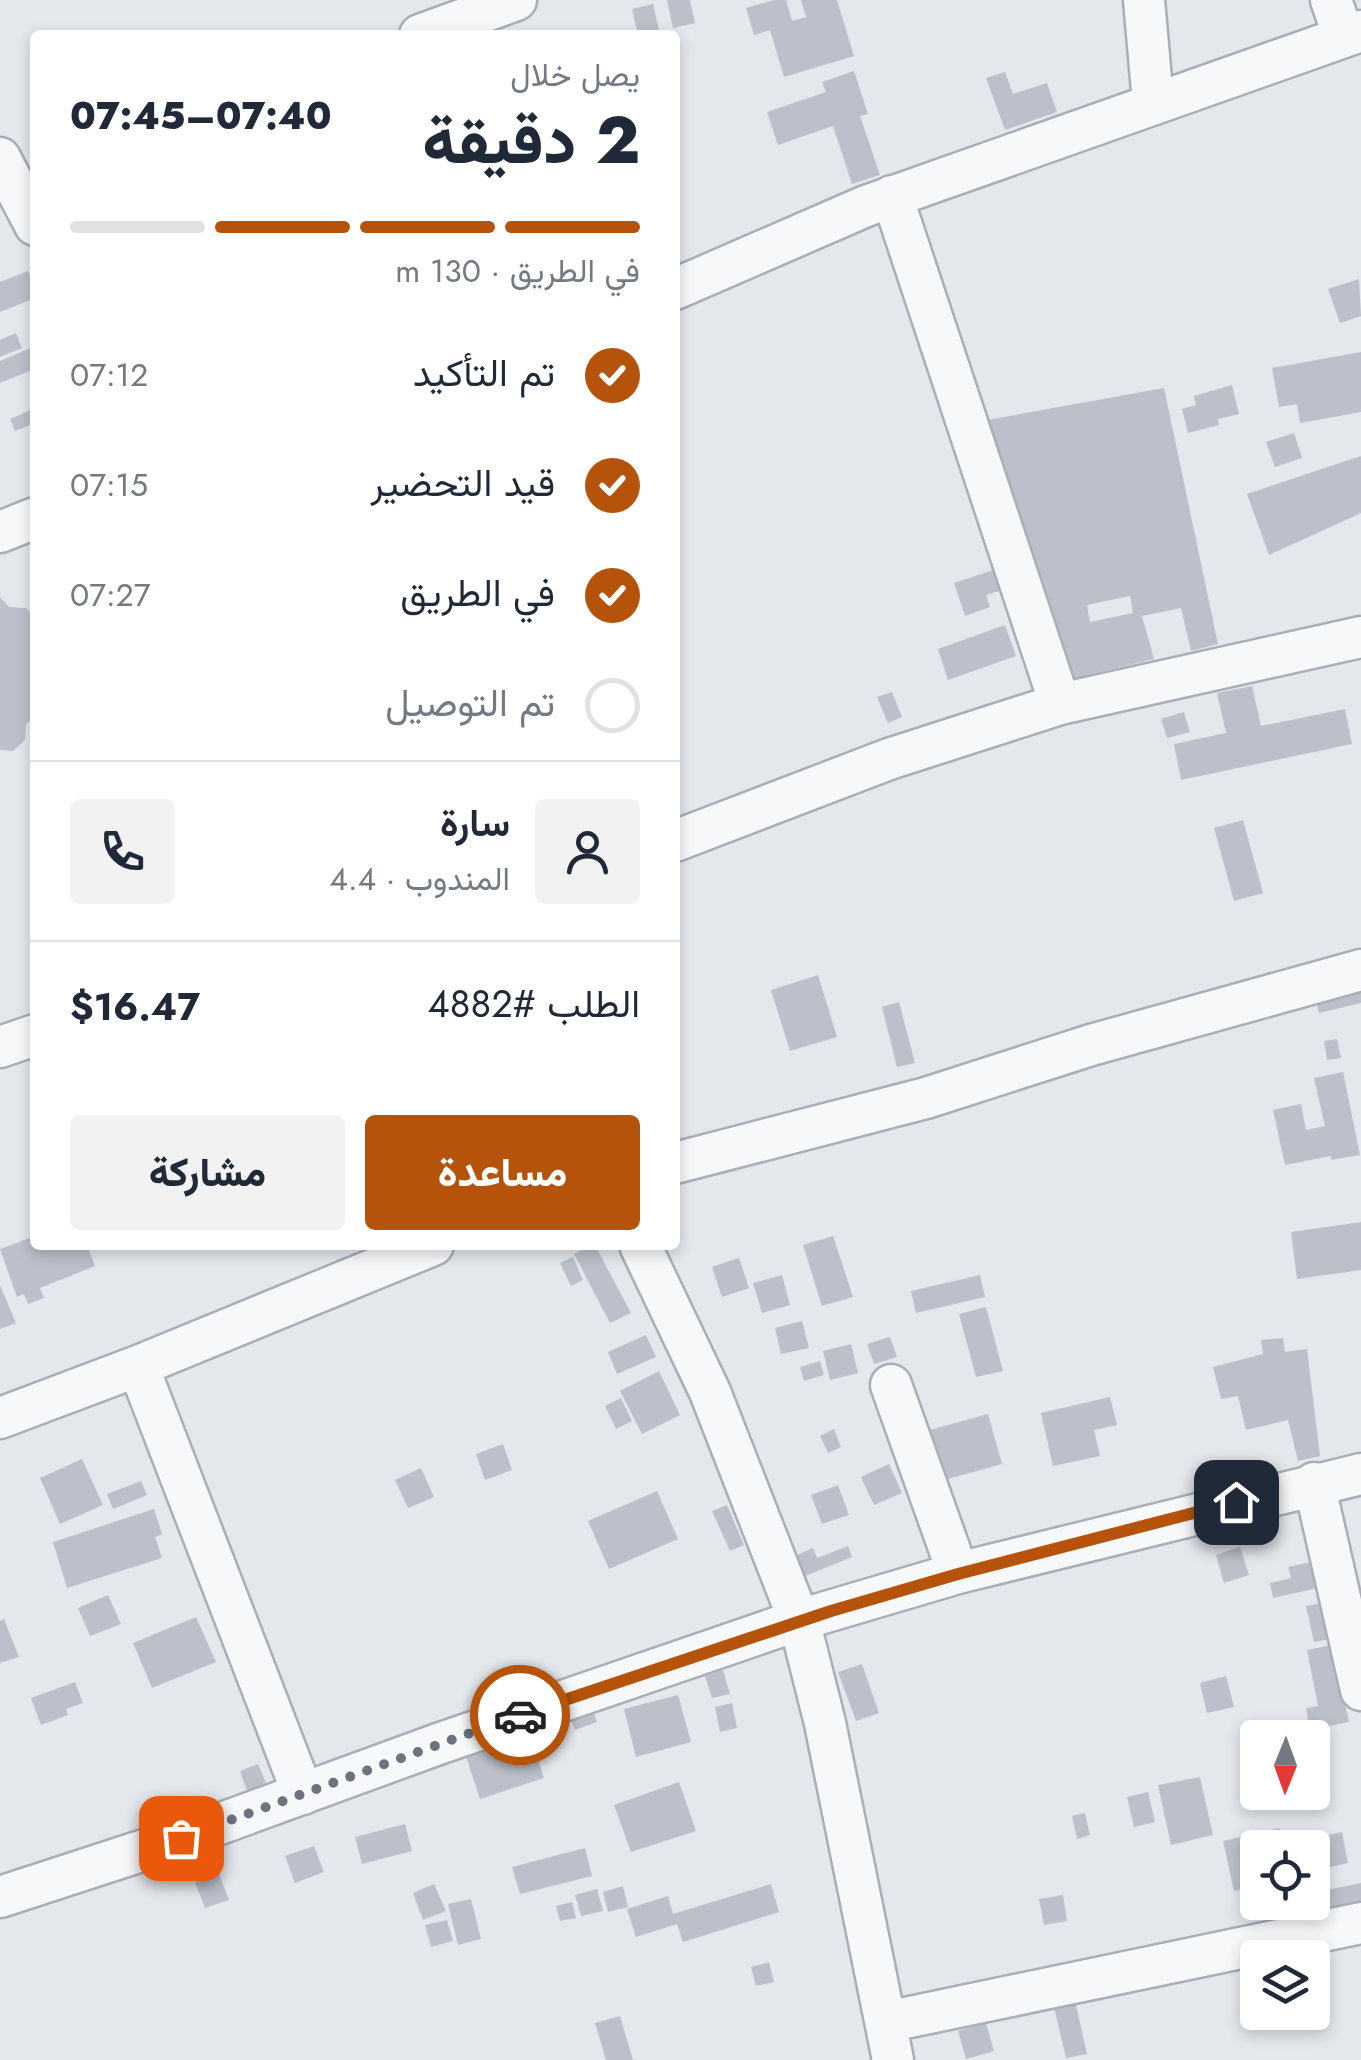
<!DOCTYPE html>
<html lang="ar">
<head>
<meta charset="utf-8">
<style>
  body { margin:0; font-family:Jost,Vazirmatn,sans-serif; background:#f2f2f3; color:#1f2937; direction:rtl; height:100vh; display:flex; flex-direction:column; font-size:38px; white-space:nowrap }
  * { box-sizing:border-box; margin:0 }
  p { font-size:32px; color:#747a83 }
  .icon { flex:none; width:55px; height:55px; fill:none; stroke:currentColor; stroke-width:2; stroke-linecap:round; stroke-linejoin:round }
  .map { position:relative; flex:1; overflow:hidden; direction:ltr }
  .panel { position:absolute; left:30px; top:30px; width:650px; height:1220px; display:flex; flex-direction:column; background:#fff; border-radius:10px; box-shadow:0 5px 15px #0003; direction:rtl }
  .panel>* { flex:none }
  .needle { width:65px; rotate:181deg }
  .fabs { position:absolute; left:1240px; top:1720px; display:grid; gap:20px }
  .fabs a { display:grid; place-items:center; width:90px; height:90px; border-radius:10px; background:#fff; box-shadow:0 5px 15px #0003; font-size:50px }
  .pin { position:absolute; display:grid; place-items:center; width:85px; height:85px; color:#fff; margin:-42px; border-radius:20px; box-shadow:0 5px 15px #0006 }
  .courier { position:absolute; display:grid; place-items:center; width:100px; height:100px; margin:-50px; border:8px solid #b45309; border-radius:50%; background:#fff; color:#222; box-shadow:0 2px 12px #0007 }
  .head em { font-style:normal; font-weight:800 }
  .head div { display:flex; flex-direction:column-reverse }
  .head { display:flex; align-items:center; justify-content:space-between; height:170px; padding:0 40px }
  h1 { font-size:65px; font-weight:800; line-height:75px }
  .bar { display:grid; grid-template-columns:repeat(4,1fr); gap:15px 10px; align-content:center; height:120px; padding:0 40px }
  .bar i { height:12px; border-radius:8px; background:#e0e1e3 }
  .bar .selected { background:#b45309 }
  .bar p { grid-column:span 4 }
  .line { display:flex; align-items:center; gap:25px; padding:0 40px; border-top:2px solid #e0e1e3 }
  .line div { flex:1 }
  .round { display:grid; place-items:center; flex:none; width:105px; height:105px; border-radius:10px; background:#f2f2f3 }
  ol { padding:0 40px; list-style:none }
  li { display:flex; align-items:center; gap:30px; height:110px }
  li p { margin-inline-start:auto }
  li .icon { padding:10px; border-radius:50%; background:#b45309; color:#fff; stroke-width:4 }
  li:last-child { color:#747a83 }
  li i { width:55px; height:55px; border:5px solid #e0e1e3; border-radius:50% }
  .primary-button { display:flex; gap:20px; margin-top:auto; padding:20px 40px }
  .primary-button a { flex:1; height:115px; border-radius:10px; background:#b45309; color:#fff; font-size:40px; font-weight:800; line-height:115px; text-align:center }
  .primary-button a+a { background:#f2f2f3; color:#1f2937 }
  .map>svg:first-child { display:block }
  .building { fill:#bbc0ca; fill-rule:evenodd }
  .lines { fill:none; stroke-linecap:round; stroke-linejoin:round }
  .street-casing { stroke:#a9aeb7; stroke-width:45 }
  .street { stroke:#f7f8fa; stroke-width:40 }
  .done { stroke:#6c737f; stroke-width:10; stroke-dasharray:0 18 }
  .route { stroke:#b45309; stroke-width:12 }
</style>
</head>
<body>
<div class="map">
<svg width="1361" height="2060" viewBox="0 0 1361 2060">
  <rect width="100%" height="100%" fill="#e4e7ec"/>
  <path class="building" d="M 667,0 L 690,0 L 695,23 L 673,28 Z
    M 774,0 L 786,0 L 792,21 L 806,17 L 801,0 L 837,0 L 854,56 L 784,77 L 770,30 L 754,35 L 746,8 Z
    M 653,4 L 660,34 L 638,35 L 632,9 Z
    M 854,71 L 868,114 L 860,116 L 880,175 L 852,184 L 833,126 L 778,145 L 767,112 L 826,92 L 822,82 Z
    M 1005,72 L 1013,94 L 1047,83 L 1057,112 L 1005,130 L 986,78 Z
    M 28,271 L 35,287 L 35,298 L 0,312 L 0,282 Z
    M 1359,279 L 1361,316 L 1340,323 L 1328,289 Z
    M 16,333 L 22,348 L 0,357 L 0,340 Z
    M 35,346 L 35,378 L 32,370 L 0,383 L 0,361 Z
    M 1361,352 L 1361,412 L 1300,423 L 1297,404 L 1279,407 L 1272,368 Z
    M 1232,385 L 1239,414 L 1218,419 L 1219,425 L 1188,433 L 1182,409 L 1196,405 L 1194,396 Z
    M 1164,388 L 1218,644 L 1191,651 L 1181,608 L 1142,616 L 1154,659 L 1075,678 L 1058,675 L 976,422 ZM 1130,596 L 1133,613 L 1090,622 L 1087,605 Z
    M 35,408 L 35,423 L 15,431 L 10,419 Z
    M 1294,433 L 1302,458 L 1275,467 L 1266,442 Z
    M 1361,456 L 1361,513 L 1269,555 L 1247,494 Z
    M 999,568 L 1006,589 L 986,595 L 990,607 L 965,616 L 954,583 Z
    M 0,597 L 9,607 L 26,608 L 35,618 L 35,716 L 26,724 L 25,740 L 13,751 L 0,750 Z
    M 1005,625 L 1016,656 L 948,680 L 938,649 Z
    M 1252,686 L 1261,726 L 1345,709 L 1352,744 L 1181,780 L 1174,744 L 1226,733 L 1217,693 Z
    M 892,692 L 902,717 L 888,723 L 877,697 Z
    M 1184,712 L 1190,732 L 1167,738 L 1161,719 Z
    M 1243,820 L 1263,893 L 1234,901 L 1214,828 Z
    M 818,975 L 837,1037 L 790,1051 L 771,990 Z
    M 1361,977 L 1361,1003 L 1319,1013 L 1313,988 Z
    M 899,1002 L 915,1063 L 897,1067 L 882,1007 Z
    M 1337,1039 L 1341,1058 L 1327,1060 L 1324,1041 Z
    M 1343,1072 L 1360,1155 L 1331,1160 L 1331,1156 L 1285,1165 L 1273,1110 L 1301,1104 L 1306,1130 L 1325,1126 L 1314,1078 Z
    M 1361,1222 L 1361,1270 L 1297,1279 L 1291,1232 Z
    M 35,1236 L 35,1245 L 87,1245 L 95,1266 L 40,1288 L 44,1298 L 28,1304 L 24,1294 L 17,1297 L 0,1249 Z
    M 833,1236 L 853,1297 L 822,1306 L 803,1245 Z
    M 590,1245 L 595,1245 L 631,1313 L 610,1323 L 574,1254 Z
    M 573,1257 L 583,1280 L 571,1286 L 560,1263 Z
    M 739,1258 L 749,1288 L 722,1297 L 712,1267 Z
    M 782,1275 L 790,1305 L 762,1313 L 753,1283 Z
    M 980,1275 L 985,1297 L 916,1313 L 911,1291 Z
    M 0,1285 L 16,1323 L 0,1329 Z
    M 986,1307 L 1003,1371 L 976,1377 L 959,1314 Z
    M 802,1321 L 809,1348 L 781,1354 L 775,1328 Z
    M 646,1335 L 656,1357 L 617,1374 L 608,1352 Z
    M 890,1337 L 897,1357 L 874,1364 L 867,1344 Z
    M 1283,1338 L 1285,1352 L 1307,1349 L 1320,1456 L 1298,1461 L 1288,1420 L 1246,1430 L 1238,1396 L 1221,1399 L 1213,1367 L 1263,1354 L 1261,1340 Z
    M 851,1344 L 858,1373 L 830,1380 L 823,1351 Z
    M 820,1361 L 824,1375 L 804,1381 L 800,1367 Z
    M 659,1371 L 680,1415 L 642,1434 L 620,1391 Z
    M 1110,1397 L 1117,1425 L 1094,1430 L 1100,1456 L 1053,1466 L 1041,1413 Z
    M 621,1398 L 632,1421 L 616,1429 L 605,1406 Z
    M 988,1414 L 1002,1464 L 937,1482 L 923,1432 Z
    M 834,1429 L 841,1447 L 828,1453 L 820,1436 Z
    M 503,1444 L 512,1470 L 485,1480 L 476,1454 Z
    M 82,1459 L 103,1505 L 60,1524 L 40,1478 Z
    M 889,1464 L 902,1493 L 874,1505 L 861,1477 Z
    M 421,1468 L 434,1497 L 408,1508 L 395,1480 Z
    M 141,1481 L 147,1495 L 113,1509 L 107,1494 Z
    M 838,1485 L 849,1515 L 822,1524 L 811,1495 Z
    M 657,1491 L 678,1539 L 609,1569 L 588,1521 Z
    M 727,1505 L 744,1545 L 730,1551 L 712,1511 Z
    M 154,1509 L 162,1534 L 155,1537 L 162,1558 L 67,1588 L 53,1542 Z
    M 848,1546 L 852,1557 L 805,1576 L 797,1555 L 813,1548 L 817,1558 Z
    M 1240,1547 L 1249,1575 L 1224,1583 L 1216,1555 Z
    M 1316,1561 L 1322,1587 L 1273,1598 L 1270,1583 L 1291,1578 L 1288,1567 Z
    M 108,1595 L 121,1624 L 90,1636 L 78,1608 Z
    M 1323,1603 L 1331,1639 L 1314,1642 L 1306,1606 Z
    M 196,1617 L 216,1662 L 152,1688 L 133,1643 Z
    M 4,1619 L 19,1657 L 0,1663 L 0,1621 Z
    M 1332,1645 L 1349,1722 L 1310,1730 L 1306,1708 L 1318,1706 L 1307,1650 Z
    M 862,1664 L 879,1713 L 856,1721 L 838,1672 Z
    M 723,1670 L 730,1694 L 712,1698 L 705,1676 Z
    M 1226,1676 L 1234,1707 L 1207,1713 L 1200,1683 Z
    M 75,1682 L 83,1703 L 66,1709 L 68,1715 L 41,1725 L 31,1698 Z
    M 678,1695 L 691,1742 L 636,1757 L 624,1709 Z
    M 589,1700 L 597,1722 L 575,1730 L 567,1708 Z
    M 732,1703 L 737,1728 L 720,1732 L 715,1707 Z
    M 527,1726 L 544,1778 L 480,1799 L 463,1747 Z
    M 258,1764 L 266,1783 L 247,1791 L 240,1771 Z
    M 1200,1777 L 1213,1835 L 1171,1845 L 1158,1785 Z
    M 679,1782 L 696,1831 L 631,1852 L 614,1805 Z
    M 1148,1792 L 1155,1822 L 1134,1827 L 1127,1797 Z
    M 1085,1813 L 1090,1835 L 1077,1839 L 1072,1816 Z
    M 405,1824 L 412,1851 L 362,1864 L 355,1837 Z
    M 1279,1828 L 1284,1848 L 1258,1848 L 1258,1886 L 1234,1891 L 1223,1841 Z
    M 1342,1832 L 1348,1863 L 1321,1869 L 1315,1838 Z
    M 314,1846 L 324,1872 L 295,1883 L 285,1856 Z
    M 585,1848 L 592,1876 L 520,1894 L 512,1867 Z
    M 219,1874 L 229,1900 L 205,1908 L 195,1882 Z
    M 1361,1883 L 1361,1904 L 1321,1913 L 1317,1892 Z
    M 434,1884 L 446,1911 L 423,1920 L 413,1893 Z
    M 771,1884 L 779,1912 L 683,1942 L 677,1924 L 636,1937 L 627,1909 L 668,1896 L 673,1914 Z
    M 623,1886 L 628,1907 L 608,1912 L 603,1892 Z
    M 597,1889 L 603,1911 L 581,1916 L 575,1895 Z
    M 1063,1895 L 1067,1921 L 1044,1925 L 1039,1899 Z
    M 471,1899 L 481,1939 L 458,1945 L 448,1904 Z
    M 572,1902 L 576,1918 L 560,1921 L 556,1906 Z
    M 1280,1902 L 1302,1902 L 1305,1914 L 1273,1923 L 1269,1905 Z
    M 447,1920 L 453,1941 L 431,1947 L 425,1925 Z
    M 769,1962 L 774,1982 L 756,1986 L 751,1967 Z
    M 1075,2001 L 1087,2054 L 1066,2058 L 1054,2007 Z
    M 620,2016 L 633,2060 L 606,2060 L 595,2023 Z
    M 986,2023 L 994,2051 L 966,2059 L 958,2031 Z"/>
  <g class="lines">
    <defs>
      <path id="street" d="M 1144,0 L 1153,102
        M 1331,0 L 1344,37
        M 420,35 L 516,0
        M 0,158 L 35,225
        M 892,196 L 1060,704
        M 675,289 L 866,206 L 1361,31
        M 0,532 L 35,518
        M 675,841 L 889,759 L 1060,704 L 1361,637
        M 0,1047 L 35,1035
        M 675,1163 L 926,1098 L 1091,1045 L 1361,970
        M 640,1245 L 710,1392 L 799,1620 L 825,1723 L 893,2060
        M 138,1366 L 303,1794
        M 891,1385 L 958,1573
        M 0,1418 L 138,1366 L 433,1245
        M 1314,1483 L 1361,1690
        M 0,1897 L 181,1838 L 441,1743 L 799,1620 L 958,1573 L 1361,1474
        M 886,2022 L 1361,1923"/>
    </defs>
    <use href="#street" class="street-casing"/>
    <use href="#street" class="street"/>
  </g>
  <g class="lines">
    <path class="done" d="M 181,1838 L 520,1715"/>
    <path class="route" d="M 520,1715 L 831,1611 L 958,1574 L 1236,1502"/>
  </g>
</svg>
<div class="fabs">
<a><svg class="needle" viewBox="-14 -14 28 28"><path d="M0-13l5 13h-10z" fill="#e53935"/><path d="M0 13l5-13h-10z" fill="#747a83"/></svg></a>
<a><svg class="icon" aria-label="locate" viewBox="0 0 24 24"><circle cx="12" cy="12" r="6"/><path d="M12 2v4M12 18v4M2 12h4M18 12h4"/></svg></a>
<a><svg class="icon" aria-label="layers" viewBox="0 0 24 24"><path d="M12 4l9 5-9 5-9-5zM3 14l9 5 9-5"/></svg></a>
</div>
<div class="pin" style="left:181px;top:1838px;background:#ea580c"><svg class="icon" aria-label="bag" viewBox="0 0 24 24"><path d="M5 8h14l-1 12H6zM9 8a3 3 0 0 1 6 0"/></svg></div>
<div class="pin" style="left:1236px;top:1502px;background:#1f2937"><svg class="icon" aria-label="home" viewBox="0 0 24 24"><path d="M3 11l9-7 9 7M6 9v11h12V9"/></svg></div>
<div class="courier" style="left:520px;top:1715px"><svg class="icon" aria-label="car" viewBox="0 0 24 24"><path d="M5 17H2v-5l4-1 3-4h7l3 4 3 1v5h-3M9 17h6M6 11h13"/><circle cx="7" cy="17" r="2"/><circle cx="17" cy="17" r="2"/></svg></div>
<section class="panel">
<div class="head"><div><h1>2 دقيقة</h1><p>يصل خلال</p></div><em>07:40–07:45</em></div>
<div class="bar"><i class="selected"></i><i class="selected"></i><i class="selected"></i><i></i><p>في الطريق · 130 m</p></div>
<ol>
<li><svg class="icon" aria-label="check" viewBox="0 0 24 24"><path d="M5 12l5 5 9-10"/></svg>تم التأكيد<p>07:12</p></li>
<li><svg class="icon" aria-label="check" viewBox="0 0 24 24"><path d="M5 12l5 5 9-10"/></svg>قيد التحضير<p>07:15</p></li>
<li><svg class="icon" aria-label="check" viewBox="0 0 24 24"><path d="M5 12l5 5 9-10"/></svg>في الطريق<p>07:27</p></li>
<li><i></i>تم التوصيل</li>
</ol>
<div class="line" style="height:180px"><a class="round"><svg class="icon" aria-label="person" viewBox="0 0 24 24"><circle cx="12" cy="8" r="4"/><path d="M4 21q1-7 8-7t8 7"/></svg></a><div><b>سارة</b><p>المندوب · 4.4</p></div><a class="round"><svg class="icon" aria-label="phone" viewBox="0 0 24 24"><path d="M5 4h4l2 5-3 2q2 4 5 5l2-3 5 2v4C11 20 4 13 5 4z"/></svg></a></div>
<div class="line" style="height:130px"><div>الطلب #4882</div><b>$16.47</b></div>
<div class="primary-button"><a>مساعدة</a><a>مشاركة</a></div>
</section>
</div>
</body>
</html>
